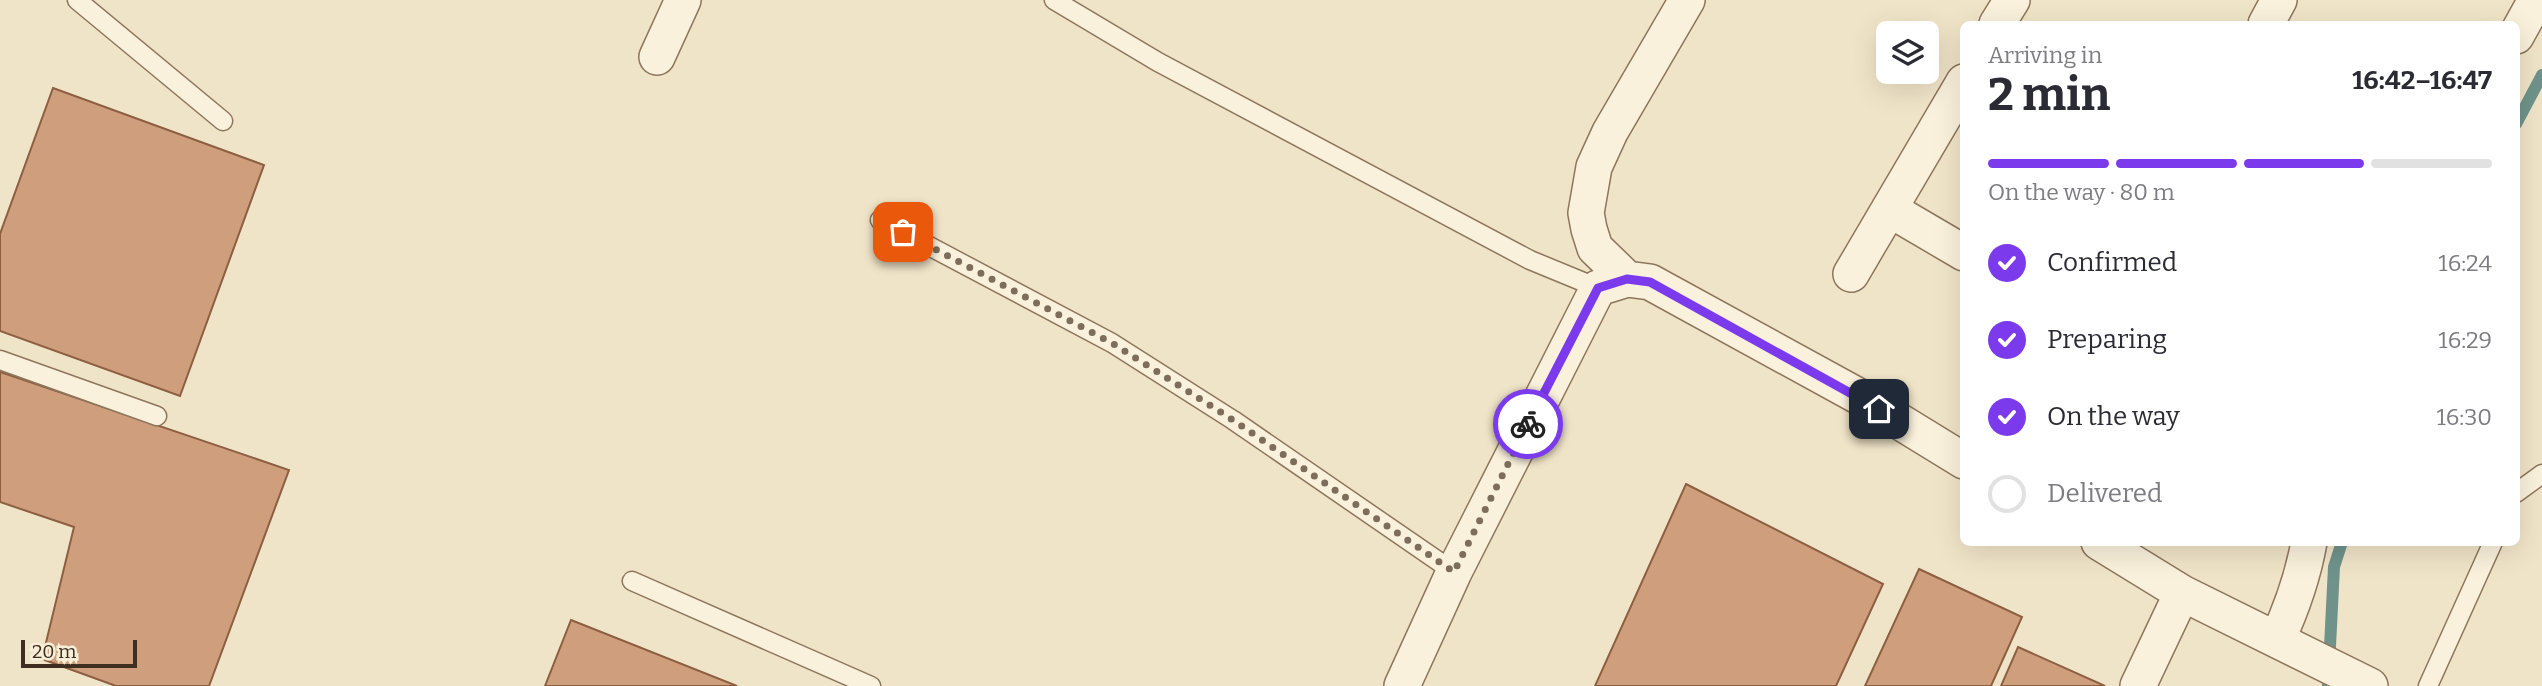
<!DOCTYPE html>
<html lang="en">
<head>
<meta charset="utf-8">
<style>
  body { margin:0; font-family:Bitter,serif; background:#f7f7f7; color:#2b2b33; height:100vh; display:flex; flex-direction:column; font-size:26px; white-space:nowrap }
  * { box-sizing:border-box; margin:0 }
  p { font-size:23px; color:#7c7c81 }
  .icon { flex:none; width:38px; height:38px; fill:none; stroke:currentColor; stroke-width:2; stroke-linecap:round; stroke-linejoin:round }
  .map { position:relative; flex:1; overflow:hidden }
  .details { position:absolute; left:1960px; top:21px; width:560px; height:525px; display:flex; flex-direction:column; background:#fff; border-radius:10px; box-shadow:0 7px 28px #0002 }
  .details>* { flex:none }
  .buttons { position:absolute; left:1876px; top:21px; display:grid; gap:14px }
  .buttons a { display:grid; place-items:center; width:63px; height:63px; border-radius:10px; background:#fff; box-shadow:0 7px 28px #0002; font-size:35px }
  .scale { position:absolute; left:21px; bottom:18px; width:116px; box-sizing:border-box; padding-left:7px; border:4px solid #3d2e20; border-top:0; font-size:19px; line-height:24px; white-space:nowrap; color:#3d2e20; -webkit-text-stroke:5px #f7eed8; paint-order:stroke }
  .pin { position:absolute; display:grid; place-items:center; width:60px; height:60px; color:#fff; margin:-30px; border-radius:14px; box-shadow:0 4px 10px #0006 }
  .courier { position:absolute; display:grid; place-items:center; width:70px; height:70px; margin:-35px; border:5px solid #7c3aed; border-radius:50%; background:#fff; color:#222; box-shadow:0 2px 9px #0007 }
  .headline em { font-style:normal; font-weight:700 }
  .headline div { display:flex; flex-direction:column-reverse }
  .headline { display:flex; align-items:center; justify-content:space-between; height:119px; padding:0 28px }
  h1 { font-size:46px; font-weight:700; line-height:52px }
  .bar { display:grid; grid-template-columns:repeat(4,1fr); gap:10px 7px; align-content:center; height:84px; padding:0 28px }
  .bar i { height:9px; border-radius:5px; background:#e1e1e2 }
  .bar .current { background:#7c3aed }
  .bar p { grid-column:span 4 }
  ol { padding:0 28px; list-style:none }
  li { display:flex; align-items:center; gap:21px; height:77px }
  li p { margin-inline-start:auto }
  li .icon { padding:7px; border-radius:50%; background:#7c3aed; color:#fff; stroke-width:4 }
  li:last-child { color:#7c7c81 }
  li i { width:38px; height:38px; border:4px solid #e1e1e2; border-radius:50% }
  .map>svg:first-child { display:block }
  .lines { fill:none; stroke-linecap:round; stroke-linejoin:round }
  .stream { stroke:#6f938a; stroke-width:12 }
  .building { fill:#cf9f7d; stroke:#8d5f41; stroke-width:2 }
  .service-casing { stroke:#8d765c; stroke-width:21 }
  .minor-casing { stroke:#8d765c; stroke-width:38 }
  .service { stroke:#faf1dc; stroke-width:18 }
  .minor { stroke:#faf1dc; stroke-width:35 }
  .done { stroke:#7c6e5b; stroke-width:7; stroke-dasharray:0 12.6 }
  .route { stroke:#7c3aed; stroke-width:9 }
</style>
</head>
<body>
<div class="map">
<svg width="2542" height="686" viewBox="0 0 2542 686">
  <rect width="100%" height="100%" fill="#f0e4c8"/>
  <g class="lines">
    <path class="stream" d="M 2516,124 L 2542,75
      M 2328,686 L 2334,567 L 2342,542"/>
  </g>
  <path class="building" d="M 53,88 L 264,165 L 180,396 L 0,331 L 0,234 Z
    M 0,372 L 289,470 L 209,686 L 116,686 L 42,659 L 74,527 L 0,502 Z
    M 1686,484 L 1883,584 L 1836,686 L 1595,686 Z
    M 1919,569 L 2022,617 L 1991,686 L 1865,686 Z
    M 571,620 L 737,686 L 545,686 Z
    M 2018,647 L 2105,686 L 2001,686 Z"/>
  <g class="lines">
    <defs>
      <path id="service" d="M 77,0 L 223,121
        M 1054,0 L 1158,62 L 1530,260 L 1598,288
        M 880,220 L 1112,343 L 1233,420 L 1454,572
        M 0,360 L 157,416
        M 2516,493 L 2542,474
        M 632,581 L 871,686
        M 2428,686 L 2493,542"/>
      <path id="minor" d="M 1997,24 L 2012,0
        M 2266,24 L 2279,0
        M 2516,36 L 2536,0
        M 657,57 L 683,0
        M 1889,209 L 1964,253
        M 1851,274 L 1964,82
        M 1627,279 L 1595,248 L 1589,229 L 1586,213 L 1594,167 L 1610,132 L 1687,0
        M 2099,542 L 2182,593 L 2370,686
        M 2277,640 C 2291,610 2303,576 2309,542
        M 1402,686 L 1454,572 L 1598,288 L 1627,279 L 1650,282 L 1858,396 L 1964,461
        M 2138,686 L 2182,593"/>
    </defs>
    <use href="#service" class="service-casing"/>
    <use href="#minor" class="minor-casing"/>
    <use href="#service" class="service"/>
    <use href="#minor" class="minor"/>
  </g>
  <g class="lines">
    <path class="done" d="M 903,232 L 1112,343 L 1233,420 L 1454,572 L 1528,424"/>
    <path class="route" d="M 1528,424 L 1598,288 L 1627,279 L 1650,282 L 1879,409"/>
  </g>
</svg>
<div class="buttons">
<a><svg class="icon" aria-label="layers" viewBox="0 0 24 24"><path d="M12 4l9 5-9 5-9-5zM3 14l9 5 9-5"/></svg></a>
</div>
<div class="scale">20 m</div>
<div class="pin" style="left:903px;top:232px;background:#ea580c"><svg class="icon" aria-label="bag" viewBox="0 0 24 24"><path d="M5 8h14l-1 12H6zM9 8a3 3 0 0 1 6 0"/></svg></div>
<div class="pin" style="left:1879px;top:409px;background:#1f2937"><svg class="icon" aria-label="home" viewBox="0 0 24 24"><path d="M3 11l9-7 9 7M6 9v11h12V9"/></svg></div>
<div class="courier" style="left:1528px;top:424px"><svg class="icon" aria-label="bike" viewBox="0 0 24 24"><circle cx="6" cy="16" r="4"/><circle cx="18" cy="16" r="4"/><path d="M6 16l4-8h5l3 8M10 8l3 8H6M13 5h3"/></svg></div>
<section class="details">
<div class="headline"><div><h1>2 min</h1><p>Arriving in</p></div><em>16:42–16:47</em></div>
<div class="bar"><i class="current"></i><i class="current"></i><i class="current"></i><i></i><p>On the way · 80 m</p></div>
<ol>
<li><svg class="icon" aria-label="check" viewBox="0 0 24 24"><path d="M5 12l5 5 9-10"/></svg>Confirmed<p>16:24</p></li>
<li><svg class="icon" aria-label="check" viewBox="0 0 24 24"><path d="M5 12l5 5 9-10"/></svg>Preparing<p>16:29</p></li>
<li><svg class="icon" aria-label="check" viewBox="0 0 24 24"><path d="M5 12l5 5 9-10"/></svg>On the way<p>16:30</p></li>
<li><i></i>Delivered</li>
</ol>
</section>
</div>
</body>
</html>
